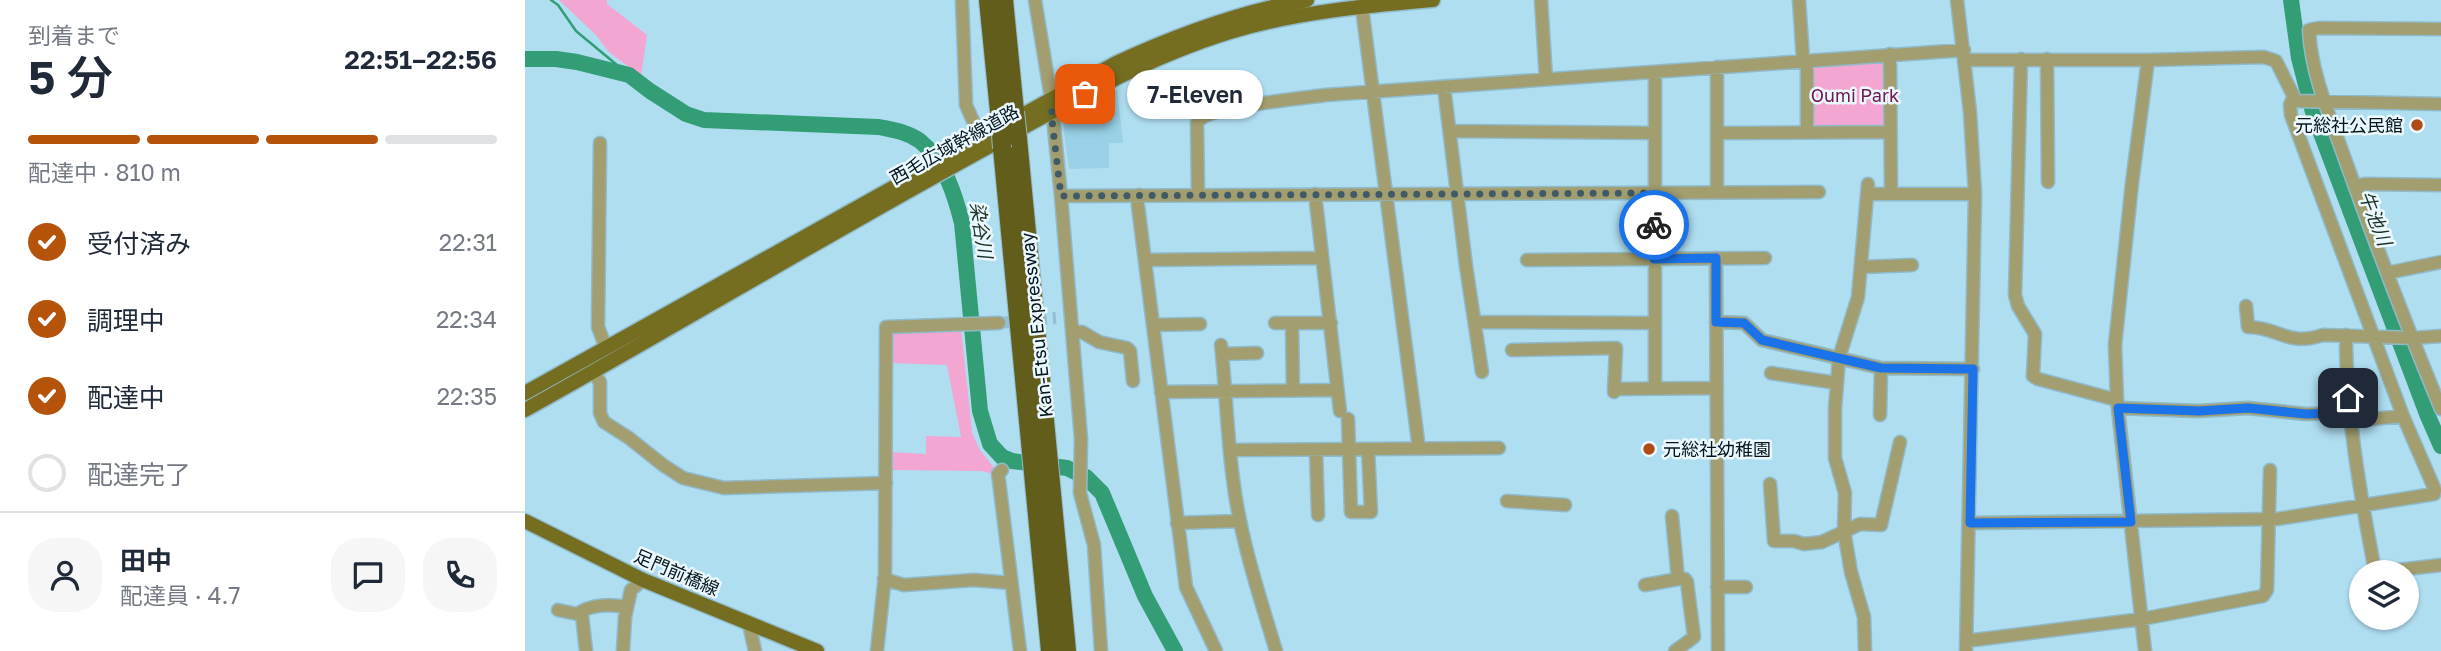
<!DOCTYPE html>
<html lang="ja">
<head>
<meta charset="utf-8">
<style>
  body { margin:0; font-family:"Golos Text","Noto Sans JP",sans-serif; background:#f6f6f7; color:#1f2937; height:100vh; display:flex; flex-direction:column; font-size:26px; white-space:nowrap }
  * { box-sizing:border-box; margin:0 }
  p { font-size:23px; color:#747a83 }
  .icon { flex:none; width:38px; height:38px; fill:none; stroke:currentColor; stroke-width:2; stroke-linecap:round; stroke-linejoin:round }
  .map { position:relative; flex:1; overflow:hidden }
  .panel { display:flex; flex-direction:column; background:#fff; width:525px }
  .panel>* { flex:none }
  .controls { position:absolute; left:1824px; top:560px; display:grid; gap:14px }
  .controls a { display:grid; place-items:center; width:70px; height:70px; border-radius:50%; background:#fff; box-shadow:0 2px 5px #0004; font-size:35px }
  .pin { position:absolute; display:grid; place-items:center; width:60px; height:60px; color:#fff; margin:-30px; border-radius:14px; box-shadow:0 4px 10px #0006 }
  .courier { position:absolute; display:grid; place-items:center; width:70px; height:70px; margin:-35px; border:5px solid #1a73e8; border-radius:50%; background:#fff; color:#222; box-shadow:0 2px 9px #0007 }
  .bubble { position:absolute; height:49px; border-radius:24px; background:#fff; box-shadow:0 2px 5px #0004; font-size:23px; font-weight:600; line-height:49px; text-align:center }
  .headline em { font-style:normal; font-weight:600 }
  .headline div { display:flex; flex-direction:column-reverse }
  .headline { display:flex; align-items:center; justify-content:space-between; height:119px; padding:0 28px }
  h1 { font-size:46px; font-weight:600; line-height:52px }
  .bar { display:grid; grid-template-columns:repeat(4,1fr); gap:10px 7px; align-content:center; height:84px; padding:0 28px }
  .bar i { height:9px; border-radius:5px; background:#e0e1e3 }
  .bar .current { background:#b45309 }
  .bar p { grid-column:span 4 }
  .line { display:flex; align-items:center; gap:18px; padding:0 28px; border-top:2px solid #e0e1e3 }
  .line div { flex:1 }
  .round { display:grid; place-items:center; flex:none; width:74px; height:74px; border-radius:28px; background:#f6f6f7 }
  ol { padding:0 28px; list-style:none }
  li { display:flex; align-items:center; gap:21px; height:77px }
  li p { margin-inline-start:auto }
  li .icon { padding:7px; border-radius:50%; background:#b45309; color:#fff; stroke-width:4 }
  li:last-child { color:#747a83 }
  li i { width:38px; height:38px; border:4px solid #e0e1e3; border-radius:50% }
  main { display:flex; flex:1; min-height:0 }
  .map>svg:first-child { display:block }
  .built { fill:#9ad1e7 }
  .green { fill:#f3a6d2 }
  .lines { fill:none; stroke-linecap:round; stroke-linejoin:round }
  .stream { stroke:#339e76; stroke-width:2.5 }
  .river { stroke:#339e76; stroke-width:16 }
  .minor-tunnel { stroke:#95c0d1; stroke-width:12; stroke-dasharray:12 6; stroke-linecap:butt }
  .minor-casing { stroke:#90baca; stroke-width:15 }
  .major-casing { stroke:#90baca; stroke-width:17 }
  .highway-casing { stroke:#90baca; stroke-width:20 }
  .minor { stroke:#a29e6f; stroke-width:12 }
  .major { stroke:#756e20; stroke-width:14 }
  .highway { stroke:#625d1a; stroke-width:18 }
  .highway-bridge-casing { stroke:#90baca; stroke-width:20; stroke-linecap:butt }
  .highway-bridge { stroke:#625d1a; stroke-width:18 }
  .done { stroke:#405b66; stroke-width:7; stroke-dasharray:0 12.6 }
  .route { stroke:#1a73e8; stroke-width:9 }
  .poi-dot { fill:#af4c16; stroke:#ebf9ff; stroke-width:2.5 }
  .labels { text-anchor:middle; dominant-baseline:central; stroke-width:5; stroke-linejoin:round; paint-order:stroke }
  .park-label { font-size:18px; fill:#711754; stroke:#ebf9ff }
  .poi-label { font-size:18px; fill:#04151b; stroke:#ebf9ff; text-anchor:end }
  .street-label { font-size:18px; fill:#04151b; stroke:#ebf9ff }
  .water-label { font-size:19px; font-style:italic; fill:#1c3328; stroke:#ebf9ff }
</style>
</head>
<body>
<main>
<section class="panel">
<div class="headline"><div><h1>5 分</h1><p>到着まで</p></div><em>22:51–22:56</em></div>
<div class="bar"><i class="current"></i><i class="current"></i><i class="current"></i><i></i><p>配達中 · 810 m</p></div>
<ol>
<li><svg class="icon" aria-label="check" viewBox="0 0 24 24"><path d="M5 12l5 5 9-10"/></svg>受付済み<p>22:31</p></li>
<li><svg class="icon" aria-label="check" viewBox="0 0 24 24"><path d="M5 12l5 5 9-10"/></svg>調理中<p>22:34</p></li>
<li><svg class="icon" aria-label="check" viewBox="0 0 24 24"><path d="M5 12l5 5 9-10"/></svg>配達中<p>22:35</p></li>
<li><i></i>配達完了</li>
</ol>
<div class="line" style="height:126px"><a class="round"><svg class="icon" aria-label="person" viewBox="0 0 24 24"><circle cx="12" cy="8" r="4"/><path d="M4 21q1-7 8-7t8 7"/></svg></a><div><b>田中</b><p>配達員 · 4.7</p></div><a class="round"><svg class="icon" aria-label="chat" viewBox="0 0 24 24"><path d="M4 5h16v11H9l-5 4z"/></svg></a><a class="round"><svg class="icon" aria-label="phone" viewBox="0 0 24 24"><path d="M5 4h4l2 5-3 2q2 4 5 5l2-3 5 2v4C11 20 4 13 5 4z"/></svg></a></div>
</section>
<div class="map">
<svg width="1916" height="651" viewBox="0 0 1916 651">
  <rect width="100%" height="100%" fill="#afdef1"/>
  <path class="built" d="M 592,90 L 598,143 L 584,143 L 584,168 L 544,169 L 538,124 L 546,114 Z"/>
  <path class="green" d="M 34,0 L 82,0 L 82,4 L 122,35 L 116,76 L 84,52 L 70,34 Z
    M 1357,60 L 1362,64 L 1362,124 L 1359,127 L 1289,126 L 1286,122 L 1285,70 L 1288,65 Z
    M 436,329 L 447,432 L 454,449 L 471,470 L 467,474 L 457,471 L 368,470 L 364,466 L 364,452 L 401,454 L 401,436 L 436,437 L 422,365 L 364,363 L 365,334 L 369,330 Z"/>
  <g class="lines">
    <path class="stream" d="M 26,0 L 33,5 L 51,31 L 104,75"/>
    <path class="river" d="M 1766,0 L 1774,58 L 1788,112 L 1902,414 L 1916,446
      M 0,59 L 31,59 L 52,62 L 104,75 L 125,91 L 161,114 L 179,120 L 354,127 C 368,130 383,132 395,141 C 419,160 430,195 437,223 L 455,411 L 465,444 L 477,457 L 487,461 L 542,468 L 561,477 L 577,493 L 620,596 L 650,651"/>
    <path class="minor-tunnel" d="M 474,323 L 531,318"/>
    <defs>
      <path id="minor" d="M 437,0 L 441,105 L 456,139
        M 510,0 L 526,98 L 536,196 L 556,439 L 555,493 L 569,545 L 576,651
        M 836,0 L 894,449
        M 1016,0 L 1021,79
        M 1274,0 L 1278,60
        M 1432,0 L 1445,112 L 1450,194 L 1441,651
        M 1916,29 L 1794,28 L 1784,30 C 1786,74 1806,119 1820,159 C 1850,243 1882,327 1916,409
        M 1365,54 L 1366,193
        M 1496,59 L 1490,295 L 1493,306 L 1510,334 L 1508,376 L 1513,379 L 1592,400
        M 1522,59 L 1523,182
        M 1440,60 L 1623,60 L 1739,57 L 1751,61 L 1771,101 L 1916,104
        M 1282,61 L 1282,132
        M 1130,72 L 1130,389
        M 919,87 L 941,266 L 957,372
        M 925,131 L 1129,133
        M 1194,133 L 1365,132
        M 75,143 L 73,327 L 81,348
        M 1830,186 L 1841,184 L 1916,185
        M 1192,193 L 1192,67
        M 790,194 L 815,411
        M 1343,194 L 1450,194
        M 614,195 L 612,198 L 661,587 L 691,651
        M 673,195 L 672,123 C 680,107 779,98 801,95 L 1439,50
        M 536,196 L 1294,192
        M 1191,258 L 1193,651
        M 620,260 L 797,258
        M 1002,260 L 1240,258
        M 1337,267 L 1387,265
        M 1862,273 L 1916,262
        M 1721,306 L 1723,327 C 1754,327 1762,347 1798,335 L 1889,338 L 1916,336
        M 950,322 L 1130,323
        M 1191,322 L 1219,323 L 1237,340 L 1356,368 L 1448,369
        M 750,323 L 806,323
        M 767,323 L 768,390
        M 628,325 L 675,324
        M 547,332 L 557,332 L 574,342 L 602,348 L 605,351 L 608,381
        M 1821,335 C 1821,414 1835,493 1850,571 L 1856,572 L 1916,565
        M 696,345 C 701,389 702,434 708,479 C 715,538 734,594 751,651
        M 987,350 L 1091,348 L 1089,392
        M 697,354 L 732,353
        M 68,372 L 75,382 L 75,413 L 79,422 L 104,438 L 138,465 L 158,478 L 199,488 L 361,483
        M 1246,373 L 1312,383
        M 1089,389 L 1192,388
        M 636,392 L 812,390
        M 1593,408 L 1673,411 L 1723,408 L 1781,414 L 1825,413
        M 1355,415 L 1356,368
        M 823,419 L 826,512 L 846,512 L 843,449
        M 1826,421 L 1878,416
        M 706,450 L 974,448
        M 791,450 L 793,515
        M 477,470 L 473,474 L 474,481 L 495,651
        M 1245,484 L 1249,541 L 1269,541 L 1279,544 L 1297,542 L 1335,524 L 1356,525 L 1375,442
        M 982,501 L 1040,505
        M 1147,516 L 1153,579 L 1160,579 L 1162,582 L 1169,637 L 1150,651
        M 652,523 L 715,521
        M 1445,523 L 1752,519 L 1909,494 L 1910,490 L 1878,416 L 1766,115 L 1765,105 L 1768,98
        M 359,579 L 379,585 L 449,580 L 486,583
        M 1120,585 L 1153,579
        M 1192,587 L 1221,587
        M 33,610 L 57,615 L 61,651
        M 53,614 C 65,604 86,604 101,607
        M 224,624 L 230,651
        M 1441,641 L 1617,619 L 1738,596 L 1742,590 L 1745,470
        M 98,651 L 100,617 L 106,590 L 118,580
        M 352,651 L 360,575 L 361,327 L 474,323
        M 1340,651 L 1339,617 L 1326,572 L 1319,531 L 1320,493 L 1310,458 L 1310,408 L 1314,358 L 1333,297 L 1343,184
        M 1620,651 L 1592,400 L 1590,345 L 1607,183 L 1623,60"/>
      <path id="major" d="M 0,393 L 591,63 C 652,35 716,11 782,0
        M 0,410 C 151,326 300,236 452,153 C 534,108 614,60 705,32 C 771,12 840,6 908,0
        M 0,521 L 118,580 L 292,651"/>
      <path id="highway" d="M 463,0 L 475,121
        M 479,0 L 490,112
        M 493,139 L 542,651
        M 477,148 L 525,651"/>
    </defs>
    <use href="#minor" class="minor-casing"/>
    <use href="#major" class="major-casing"/>
    <use href="#highway" class="highway-casing"/>
    <use href="#minor" class="minor"/>
    <use href="#major" class="major"/>
    <use href="#highway" class="highway"/>
    <defs>
      <path id="highway-bridge" d="M 490,112 L 493,139
        M 475,121 L 477,148"/>
    </defs>
    <use href="#highway-bridge" class="highway-bridge-casing"/>
    <use href="#highway-bridge" class="highway-bridge"/>
  </g>
  <g class="lines">
    <path class="done" d="M 560,94 L 526,112 L 536,196 L 1129,193 L 1129,225"/>
    <path class="route" d="M 1129,225 L 1129,259 L 1191,258 L 1191,322 L 1219,323 L 1237,340 L 1356,368 L 1448,369 L 1445,523 L 1606,522 L 1593,408 L 1674,411 L 1723,408 L 1781,414 L 1825,413 L 1823,398"/>
  </g>
  <g class="poi-dot">
    <circle cx="1892" cy="125" r="7"/>
    <circle cx="1124" cy="449" r="7"/>
  </g>
  <g class="labels">
    <g class="park-label">
      <text x="1330" y="95">Oumi Park</text>
    </g>
    <g class="poi-label">
      <text x="1878" y="125">元総社公民館</text>
      <text x="1138" y="449" text-anchor="start">元総社幼稚園</text>
    </g>
    <g class="street-label">
      <text transform="translate(429 144) rotate(-29)">西毛広域幹線道路</text>
      <text transform="translate(511 325) rotate(-96)">Kan-Etsu Expressway</text>
      <text transform="translate(152 572) rotate(23)">足門前橋線</text>
    </g>
    <g class="water-label">
      <text transform="translate(1851 218) rotate(69)">牛池川</text>
      <text transform="translate(457 230) rotate(81)">染谷川</text>
    </g>
  </g>
</svg>
<div class="controls">
<a><svg class="icon" aria-label="layers" viewBox="0 0 24 24"><path d="M12 4l9 5-9 5-9-5zM3 14l9 5 9-5"/></svg></a>
</div>
<div class="pin" style="left:560px;top:94px;background:#ea580c"><svg class="icon" aria-label="bag" viewBox="0 0 24 24"><path d="M5 8h14l-1 12H6zM9 8a3 3 0 0 1 6 0"/></svg></div>
<div class="pin" style="left:1823px;top:398px;background:#1f2937"><svg class="icon" aria-label="home" viewBox="0 0 24 24"><path d="M3 11l9-7 9 7M6 9v11h12V9"/></svg></div>
<div class="courier" style="left:1129px;top:225px"><svg class="icon" aria-label="bike" viewBox="0 0 24 24"><circle cx="6" cy="16" r="4"/><circle cx="18" cy="16" r="4"/><path d="M6 16l4-8h5l3 8M10 8l3 8H6M13 5h3"/></svg></div>
<div class="bubble" style="left:602px;top:70px;width:136px">7-Eleven</div>
</div>
</main>
</body>
</html>
